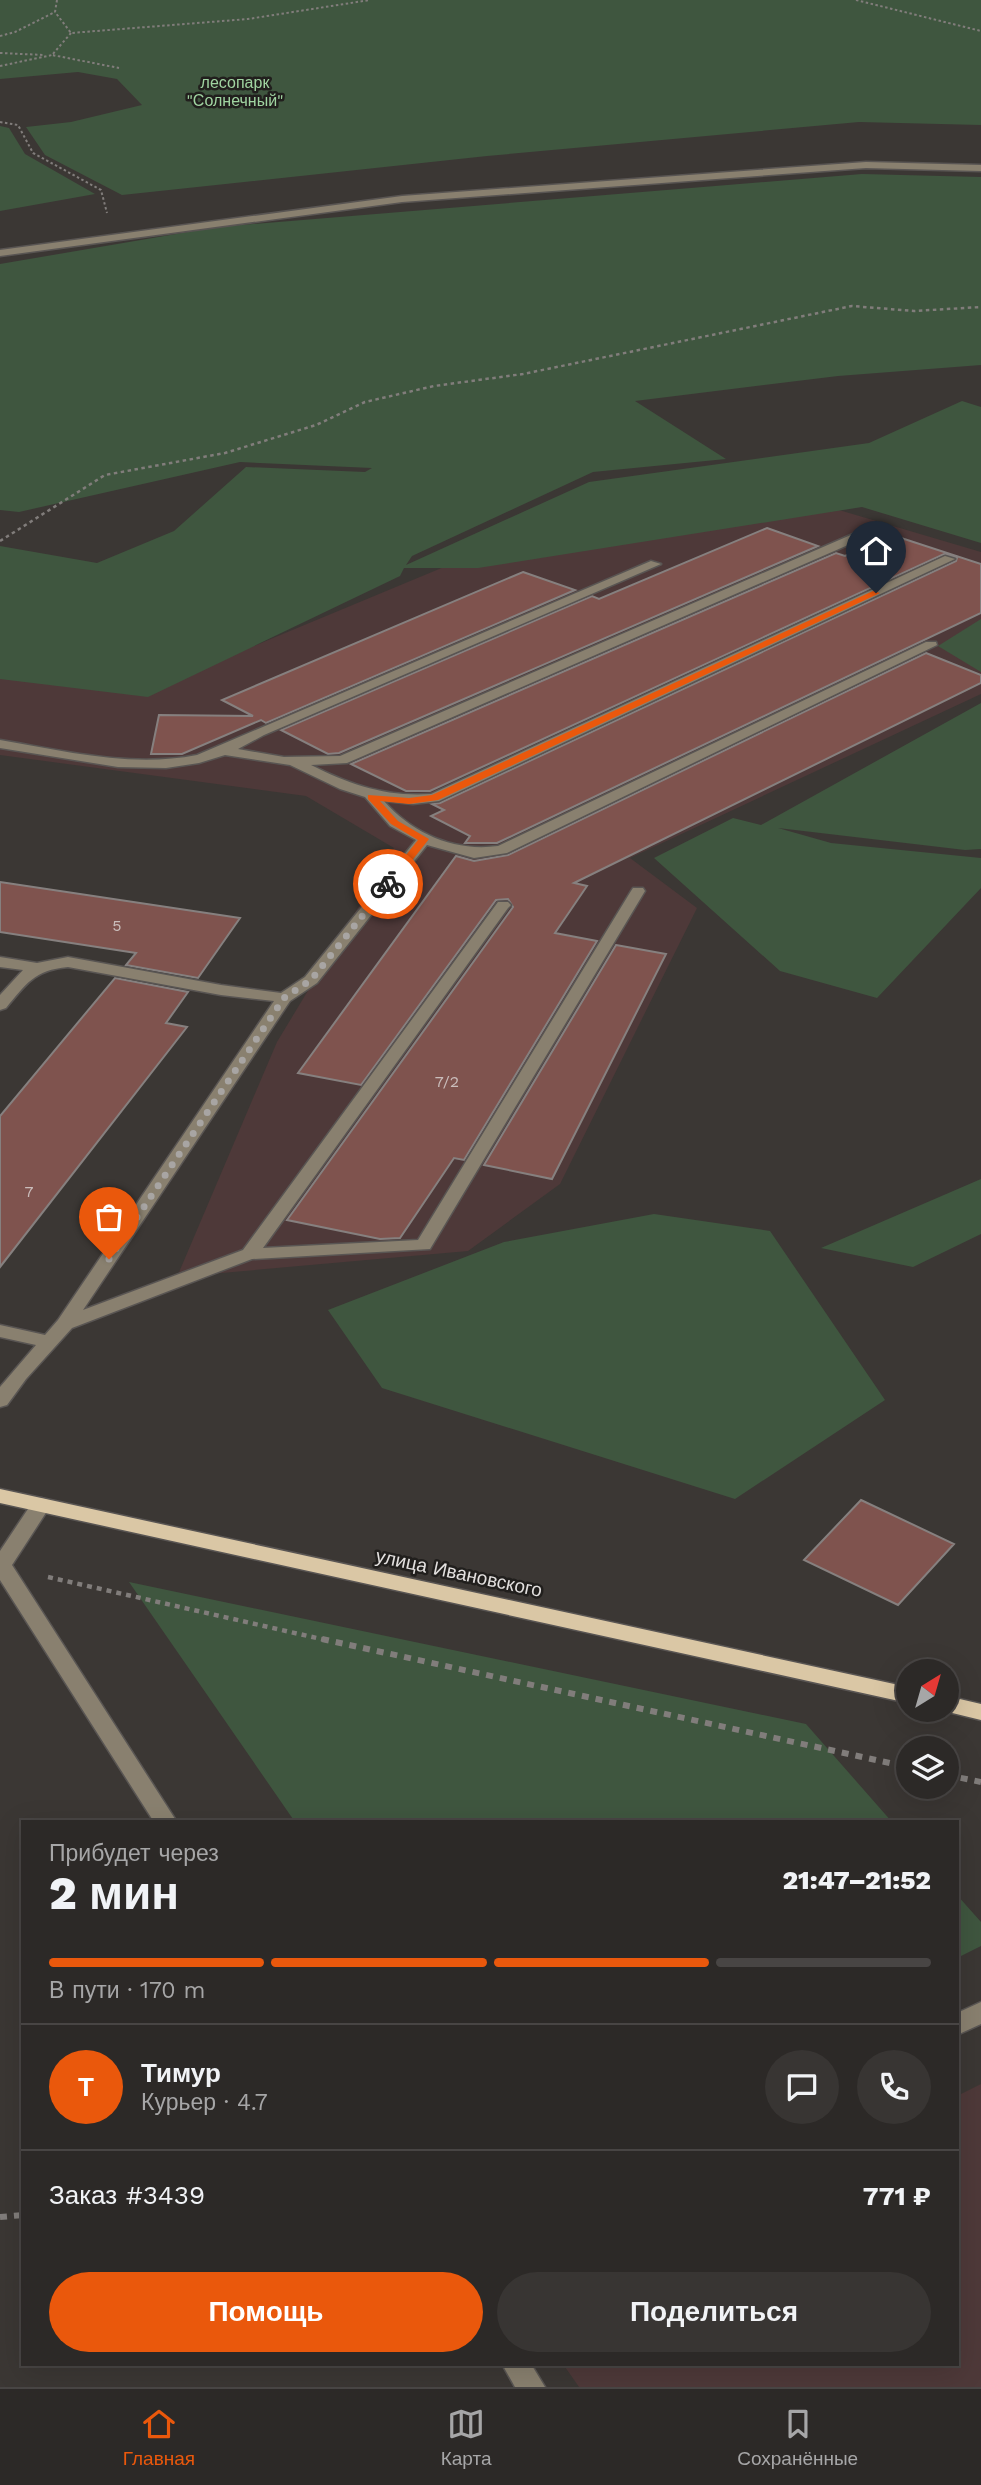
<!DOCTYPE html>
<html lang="ru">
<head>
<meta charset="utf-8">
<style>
  body { margin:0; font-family:"Work Sans",sans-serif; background:#383533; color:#f1f3f6; height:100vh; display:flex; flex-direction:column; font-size:26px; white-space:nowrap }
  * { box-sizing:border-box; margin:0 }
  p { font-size:23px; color:#a6a6a7 }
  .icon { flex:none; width:38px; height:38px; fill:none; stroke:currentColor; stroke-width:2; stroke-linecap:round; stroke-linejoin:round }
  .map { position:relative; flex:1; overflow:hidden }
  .details { position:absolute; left:21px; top:1820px; width:938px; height:546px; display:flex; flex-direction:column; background:#2c2927; border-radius:0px; box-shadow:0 7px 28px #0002,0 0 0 2px #484544 }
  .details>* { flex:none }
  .needle { width:46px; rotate:37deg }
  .tools { position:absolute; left:896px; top:1659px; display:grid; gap:14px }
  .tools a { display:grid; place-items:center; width:63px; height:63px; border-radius:50%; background:#2c2927; box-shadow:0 7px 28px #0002,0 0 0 2px #484544; font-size:35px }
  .pin { position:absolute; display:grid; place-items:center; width:60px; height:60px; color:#fff; margin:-72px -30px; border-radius:50% 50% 50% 0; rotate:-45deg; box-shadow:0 0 7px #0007 }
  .pin .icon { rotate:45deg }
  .courier { position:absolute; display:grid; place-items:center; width:70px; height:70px; margin:-35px; border:5px solid #ea580c; border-radius:50%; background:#fff; color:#222; box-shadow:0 2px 9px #0007 }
  .headline em { font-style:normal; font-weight:800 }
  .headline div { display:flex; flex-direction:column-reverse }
  .headline { display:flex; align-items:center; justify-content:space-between; height:119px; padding:0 28px }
  h1 { font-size:46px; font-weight:800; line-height:52px }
  .bar { display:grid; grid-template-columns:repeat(4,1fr); gap:10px 7px; align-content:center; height:84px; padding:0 28px }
  .bar i { height:9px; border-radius:5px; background:#484544 }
  .bar .on { background:#ea580c }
  .bar p { grid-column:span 4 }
  .line { display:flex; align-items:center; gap:18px; padding:0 28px; border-top:2px solid #484544 }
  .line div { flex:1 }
  .round { display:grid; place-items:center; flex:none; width:74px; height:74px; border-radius:37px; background:#383533 }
  .cta { display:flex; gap:14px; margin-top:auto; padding:14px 28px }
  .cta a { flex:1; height:80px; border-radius:42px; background:#ea580c; color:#fff; font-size:28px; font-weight:800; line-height:80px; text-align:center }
  .cta a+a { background:#383533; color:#f1f3f6 }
  .dock { display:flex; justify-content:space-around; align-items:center; height:98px; border-top:2px solid #484544; background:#2c2927; font-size:19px; color:#a6a6a7 }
  .dock a { display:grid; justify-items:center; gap:4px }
  .dock .on { color:#ea580c }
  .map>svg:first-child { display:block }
  .industrial { fill:#4e3939 }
  .green { fill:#3f563f }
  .building { fill:#7f534e; stroke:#86807f; stroke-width:2 }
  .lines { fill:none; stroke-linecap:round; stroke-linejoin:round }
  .minor-casing { stroke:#595553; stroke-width:3 }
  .major-casing { stroke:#595553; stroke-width:3 }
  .path-far3 { stroke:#817d7b; stroke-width:2; stroke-dasharray:2.5 2.5; stroke-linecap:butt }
  .path-far2 { stroke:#817d7b; stroke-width:2.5; stroke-dasharray:3.5 3.5; stroke-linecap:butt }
  .path-far1 { stroke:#817d7b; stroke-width:4.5; stroke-dasharray:5 5; stroke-linecap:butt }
  .path { stroke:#817d7b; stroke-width:6; stroke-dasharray:7 7; stroke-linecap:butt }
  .minor { fill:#89806f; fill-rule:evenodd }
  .major { fill:#dac7a5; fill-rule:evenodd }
  .route { fill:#ea580c }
  .done { stroke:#a8a5a3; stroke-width:7; stroke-dasharray:0 12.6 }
  .labels { text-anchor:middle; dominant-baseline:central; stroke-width:5; stroke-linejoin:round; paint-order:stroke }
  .far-park-label { font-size:16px; fill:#a0d4a1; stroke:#211f1d }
  .number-label { font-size:16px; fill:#cabdbb }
  .street-label { font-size:19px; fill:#e3e0df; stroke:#211f1d }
</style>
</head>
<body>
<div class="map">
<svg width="981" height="2387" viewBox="0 0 981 2387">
  <rect width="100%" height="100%" fill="#3b3734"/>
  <path class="industrial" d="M 839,510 L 981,552 L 981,694 L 630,858 L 697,908 L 560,1184 L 468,1251 L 177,1277 L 277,1042 L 394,848 L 306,796 L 0,755 L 0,667 L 155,687 L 468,557 Z
    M 981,2084 L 981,2387 L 579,2387 L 563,2364 L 957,2364 L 957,2096 Z"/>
  <path class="green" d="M 0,0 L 981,0 L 981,125 L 859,122 L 487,156 L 122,195 L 45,155 L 26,127 L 71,122 L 142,105 L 117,79 L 78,72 L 0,79 Z
    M 0,126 L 9,128 L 25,154 L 95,194 L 0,211 Z
    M 862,174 L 981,177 L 981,365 L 838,376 L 635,401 L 726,459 L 593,472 L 412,556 L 406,565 L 589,482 L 869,443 L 962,401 L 981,407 L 981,543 L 862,507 L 478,568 L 404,568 L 400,576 L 148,697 L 0,679 L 0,546 L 97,563 L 174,531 L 246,467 L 365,472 L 372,468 L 240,462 L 19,512 L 0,510 L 0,264 L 217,227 Z
    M 981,619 L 981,672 L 938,646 Z
    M 981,703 L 981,849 L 965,850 L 778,828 L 831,843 L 981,858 L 981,888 L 877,998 L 780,971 L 654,858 L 733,818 L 761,825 Z
    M 981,1179 L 981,1234 L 913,1267 L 821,1248 Z
    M 654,1214 L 770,1231 L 885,1400 L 735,1499 L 382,1388 L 328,1310 L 504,1242 Z
    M 129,1582 L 806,1724 L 892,1822 L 295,1822 Z
    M 957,1895 L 981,1922 L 981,1946 L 957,1958 Z"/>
  <path class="building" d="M 767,528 L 818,546 L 339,753 L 328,754 L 281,730 L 592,596 L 599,599 Z
    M 892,535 L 981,564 L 981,613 L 497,843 L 465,843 L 470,836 L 431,816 L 444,810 L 432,804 L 440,803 L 956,561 L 957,558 L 944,554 L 430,791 L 406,791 L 351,764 L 836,553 L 845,556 Z
    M 523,572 L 575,590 L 266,723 L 261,720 L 182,754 L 151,754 L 159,715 L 253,716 L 222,700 Z
    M 926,653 L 981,675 L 981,683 L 574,883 L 587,886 L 555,933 L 597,941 L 464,1160 L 454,1158 L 400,1238 L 380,1239 L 287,1220 L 513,907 L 508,899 L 496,900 L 361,1085 L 298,1073 L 456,856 L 474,861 L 508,855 Z
    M 0,882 L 240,918 L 198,978 L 126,965 L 136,953 L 0,932 Z
    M 616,945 L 666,954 L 552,1179 L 484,1165 Z
    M 115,978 L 188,992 L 166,1023 L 187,1027 L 0,1267 L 0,1116 Z
    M 861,1500 L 954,1544 L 898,1605 L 804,1560 Z"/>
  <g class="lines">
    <defs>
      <path id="minor" d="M 866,162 L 981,165 L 981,171 L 866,168 L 402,202 L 0,256 L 0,250 L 402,196 Z
        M 860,531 L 864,532 L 864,538 L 347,763 L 311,765 C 351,785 386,797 431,794 L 945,556 L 955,559 L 439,801 L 413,804 L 384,801 C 413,834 455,852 498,846 L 926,642 L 936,642 L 937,645 L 507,853 L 474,858 L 427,845 L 317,983 L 290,1001 L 83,1310 L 243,1250 L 498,902 L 508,902 L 511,905 L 508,908 L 263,1248 L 418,1240 L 631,891 L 633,888 L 643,888 L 645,891 L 430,1249 L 252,1259 L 72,1328 L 26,1379 L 7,1405 L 0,1407 L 0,1387 L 36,1345 L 0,1337 L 0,1325 L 45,1335 L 58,1320 L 274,1001 L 221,995 L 68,967 C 34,970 26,984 6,1008 L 0,1010 L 0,995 L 23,970 L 0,967 L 0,957 L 37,963 L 68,957 L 221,985 L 281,993 L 305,977 L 416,840 L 390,826 L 365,797 L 340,789 L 290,765 L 225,755 L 199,763 L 166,768 L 118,767 L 0,748 L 0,740 C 65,751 131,768 197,755 L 651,561 L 661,564 L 264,735 L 238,749 L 284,757 L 340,756 Z
        M 41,1498 L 48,1500 L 51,1505 L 12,1565 L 177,1822 L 154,1822 L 0,1580 L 0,1551 L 34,1500 Z
        M 981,2002 L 981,2024 L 957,2035 L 957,2013 Z
        M 502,2364 L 531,2364 L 545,2387 L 515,2387 Z"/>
      <path id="major" d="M 0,1489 L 908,1687 L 908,1703 L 0,1503 Z
        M 947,1696 L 981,1704 L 981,1720 L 940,1710 L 947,1710 Z"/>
    </defs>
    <use href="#minor" class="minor-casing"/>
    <use href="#major" class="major-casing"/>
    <path class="path-far3" d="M 57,0 L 55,12 L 71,33 L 248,19 L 370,0
      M 856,0 L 981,31
      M 71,33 L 52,55 L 119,68
      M 0,36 L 15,32 L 55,12
      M 0,53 L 44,55
      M 0,66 L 52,55
      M 0,122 L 18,125 L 33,153 L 101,190 L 107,213"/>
    <path class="path-far2" d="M 0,541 L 105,475 L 225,453 L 316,425 L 365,402 L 434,386 L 523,374 L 852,306 L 914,311 L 981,307"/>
    <path class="path-far1" d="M 48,1577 L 330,1641"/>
    <path class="path" d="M 322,1639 L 908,1767
      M 947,1775 L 981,1782
      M 0,2217 L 23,2215"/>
    <use href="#minor" class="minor"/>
    <use href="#major" class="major"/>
  </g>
  <path class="route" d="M 873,591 L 880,593 L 438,800 L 409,804 L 380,801 L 398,821 L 429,839 L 392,886 L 383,884 L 418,840 L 391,824 L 368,799 L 368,795 L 409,798 L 432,795 Z"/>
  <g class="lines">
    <path class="done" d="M 109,1259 L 284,998 L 311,980 L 388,884"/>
  </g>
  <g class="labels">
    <g class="far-park-label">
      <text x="235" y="82">лесопарк<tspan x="235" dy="18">"Солнечный"</tspan></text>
    </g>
    <g class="number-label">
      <text x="117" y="925">5</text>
      <text x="447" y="1081">7/2</text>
      <text x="29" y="1191">7</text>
    </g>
    <g class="street-label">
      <text transform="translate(459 1573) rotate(12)">улица Ивановского</text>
    </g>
  </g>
</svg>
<div class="tools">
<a><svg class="needle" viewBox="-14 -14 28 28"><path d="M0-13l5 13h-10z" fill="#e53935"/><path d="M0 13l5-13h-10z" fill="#a6a6a7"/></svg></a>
<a><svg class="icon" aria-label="layers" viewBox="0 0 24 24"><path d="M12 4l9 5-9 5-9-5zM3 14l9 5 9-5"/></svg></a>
</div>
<div class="pin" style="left:109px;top:1259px;background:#ea580c"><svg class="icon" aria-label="bag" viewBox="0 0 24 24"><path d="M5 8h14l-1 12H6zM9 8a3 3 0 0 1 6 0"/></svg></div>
<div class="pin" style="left:876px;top:593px;background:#1f2937"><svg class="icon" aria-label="home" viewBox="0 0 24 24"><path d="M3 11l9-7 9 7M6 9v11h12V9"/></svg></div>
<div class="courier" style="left:388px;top:884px"><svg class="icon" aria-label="bike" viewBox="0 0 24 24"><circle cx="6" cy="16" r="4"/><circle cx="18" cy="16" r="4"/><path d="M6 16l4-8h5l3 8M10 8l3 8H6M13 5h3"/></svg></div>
<section class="details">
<div class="headline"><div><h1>2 мин</h1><p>Прибудет через</p></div><em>21:47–21:52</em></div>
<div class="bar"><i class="on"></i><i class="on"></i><i class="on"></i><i></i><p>В пути · 170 m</p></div>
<div class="line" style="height:126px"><b class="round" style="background:#ea580c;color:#fff">Т</b><div><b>Тимур</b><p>Курьер · 4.7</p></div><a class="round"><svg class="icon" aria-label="chat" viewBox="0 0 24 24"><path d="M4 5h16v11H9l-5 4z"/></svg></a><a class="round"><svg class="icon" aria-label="phone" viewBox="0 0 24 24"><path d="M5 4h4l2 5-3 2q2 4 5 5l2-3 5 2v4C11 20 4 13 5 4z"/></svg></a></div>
<div class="line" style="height:91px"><div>Заказ #3439</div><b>771 ₽</b></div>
<div class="cta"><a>Помощь</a><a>Поделиться</a></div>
</section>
</div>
<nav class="dock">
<a class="on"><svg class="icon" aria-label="home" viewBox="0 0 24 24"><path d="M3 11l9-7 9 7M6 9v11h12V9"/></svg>Главная</a>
<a><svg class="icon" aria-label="map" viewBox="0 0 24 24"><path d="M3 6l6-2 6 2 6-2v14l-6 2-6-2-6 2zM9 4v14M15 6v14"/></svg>Карта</a>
<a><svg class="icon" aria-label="saved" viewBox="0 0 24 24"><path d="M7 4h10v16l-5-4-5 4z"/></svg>Сохранённые</a>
</nav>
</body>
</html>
